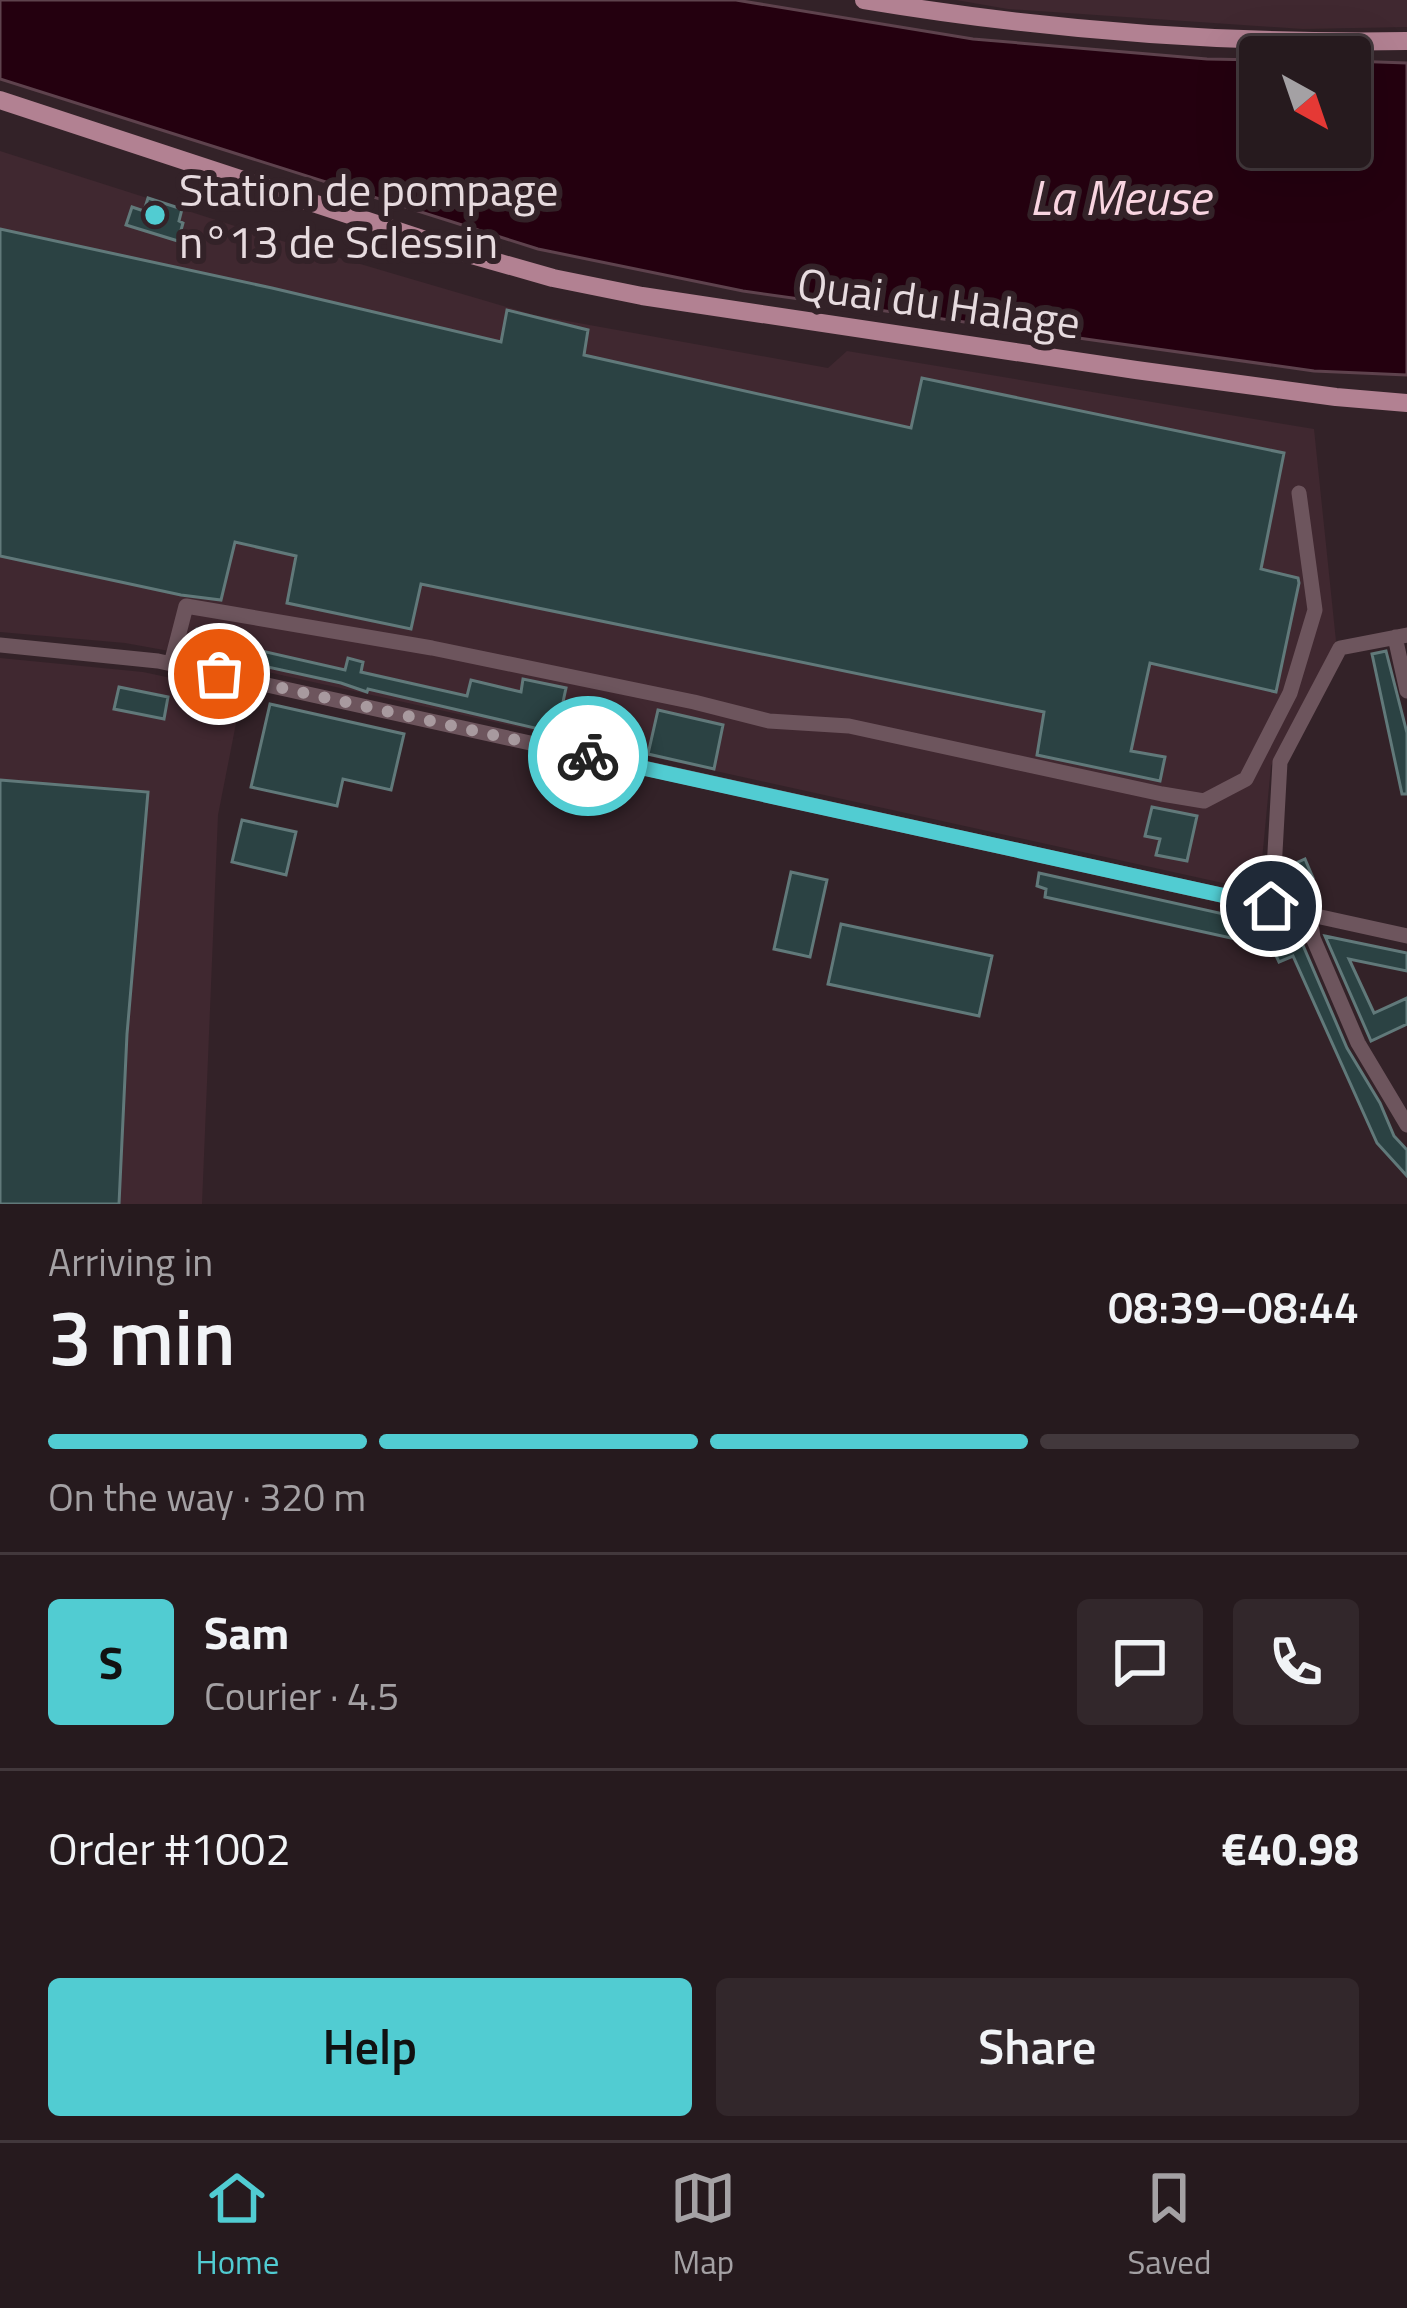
<!DOCTYPE html>
<html lang="en">
<head>
<meta charset="utf-8">
<style>
  body { margin:0; font-family:"Titillium Web",sans-serif; background:#32272b; color:#f1f3f6; height:100vh; display:flex; flex-direction:column; font-size:45px; white-space:nowrap }
  * { box-sizing:border-box; margin:0 }
  p { font-size:39px; color:#a4a1a4 }
  .icon { flex:none; width:66px; height:66px; fill:none; stroke:currentColor; stroke-width:2; stroke-linecap:round; stroke-linejoin:round }
  .map { position:relative; height:1204px; overflow:hidden }
  .sheet { display:flex; flex-direction:column; background:#261a1e; flex:1 }
  .sheet>* { flex:none }
  .needle { width:78px; rotate:140deg }
  .controls { position:absolute; left:1239px; top:36px; display:grid; gap:24px }
  .controls a { display:grid; place-items:center; width:132px; height:132px; border-radius:12px; background:#261a1e; box-shadow:0 12px 48px #0002,0 0 0 3px #42383c; font-size:60px }
  .pin { position:absolute; display:grid; place-items:center; width:102px; height:102px; color:#fff; margin:-51px; border:6px solid #fff; border-radius:50%; box-shadow:0 3px 12px #0007 }
  .courier { position:absolute; display:grid; place-items:center; width:120px; height:120px; margin:-60px; border:9px solid #51ccd2; border-radius:50%; background:#fff; color:#222; box-shadow:0 3px 15px #0007 }
  .head em { font-style:normal; font-weight:600 }
  .head div { display:flex; flex-direction:column-reverse }
  .head { display:flex; align-items:center; justify-content:space-between; height:204px; padding:0 48px }
  h1 { font-size:78px; font-weight:600; line-height:90px }
  .bar { display:grid; grid-template-columns:repeat(4,1fr); gap:18px 12px; align-content:center; height:144px; padding:0 48px }
  .bar i { height:15px; border-radius:9px; background:#42383c }
  .bar .selected { background:#51ccd2 }
  .bar p { grid-column:span 4 }
  .line { display:flex; align-items:center; gap:30px; padding:0 48px; border-top:3px solid #42383c }
  .line div { flex:1 }
  .round { display:grid; place-items:center; flex:none; width:126px; height:126px; border-radius:12px; background:#32272b }
  .cta { display:flex; gap:24px; margin-top:auto; padding:24px 48px }
  .cta a { flex:1; height:138px; border-radius:12px; background:#51ccd2; color:#111; font-size:48px; font-weight:600; line-height:138px; text-align:center }
  .cta a+a { background:#32272b; color:#f1f3f6 }
  .tabs { display:flex; justify-content:space-around; align-items:center; height:168px; border-top:3px solid #42383c; background:#261a1e; font-size:33px; color:#a4a1a4 }
  .tabs a { display:grid; justify-items:center; gap:6px }
  .tabs .selected { color:#51ccd2 }
  .map>svg:first-child { display:block }
  .built { fill:#402830 }
  .water { fill:#24000f; stroke:#5e424d; stroke-width:3 }
  .building { fill:#2b4243; stroke:#61797a; stroke-width:3 }
  .lines { fill:none; stroke-linecap:round; stroke-linejoin:round }
  .minor { stroke:#6d555d; stroke-width:15 }
  .major { stroke:#b28192; stroke-width:18 }
  .done { stroke:#a89a9f; stroke-width:12; stroke-dasharray:0 21.6 }
  .route { stroke:#51ccd2; stroke-width:15 }
  .poi-dot { fill:#51ccd2; stroke:#332228; stroke-width:4.5 }
  .labels { text-anchor:middle; dominant-baseline:central; stroke-width:12; stroke-linejoin:round; paint-order:stroke }
  .poi-label { font-size:45px; fill:#e7dbdf; stroke:#332228; text-anchor:start }
  .street-label { font-size:45px; fill:#e7dbdf; stroke:#332228 }
  .water-label { font-size:48px; font-style:italic; fill:#f9d5e1; stroke:#332228 }
</style>
</head>
<body>
<div class="map">
<svg width="1407" height="1204" viewBox="0 0 1407 1204">
  <rect width="100%" height="100%" fill="#332228"/>
  <path class="built" d="M 956,0 L 1407,0 L 1407,27 L 1303,29 L 1008,9 Z
    M 0,151 L 282,241 L 534,315 L 828,368 L 847,351 L 1314,429 L 1336,641 L 1271,766 L 1259,891 L 186,654 L 125,643 L 0,632 Z
    M 0,658 L 143,672 L 242,693 L 218,815 L 202,1204 L 0,1204 Z"/>
  <path class="water" d="M 0,0 L 736,0 L 973,39 L 1207,59 L 1260,60 L 1260,147 L 1350,147 L 1350,61 L 1407,63 L 1407,375 L 1314,371 L 743,291 L 538,249 L 0,79 Z"/>
  <path class="building" d="M 148,198 L 182,209 L 179,221 L 183,223 L 178,241 L 126,225 L 132,207 L 144,211 Z
    M 0,229 L 272,288 L 501,342 L 507,310 L 588,330 L 584,355 L 911,428 L 922,378 L 1284,453 L 1261,569 L 1298,578 L 1299,583 L 1276,692 L 1150,663 L 1131,751 L 1165,757 L 1160,781 L 1037,755 L 1044,712 L 421,584 L 411,629 L 287,603 L 296,556 L 235,542 L 221,600 L 181,595 L 0,556 Z
    M 197,629 L 236,638 L 235,645 L 345,670 L 348,658 L 363,662 L 361,672 L 467,696 L 471,680 L 521,692 L 523,679 L 566,688 L 563,702 L 599,710 L 594,728 L 628,735 L 625,749 L 368,689 L 367,692 L 341,683 L 231,659 L 231,662 L 191,654 Z
    M 1386,651 L 1407,733 L 1407,794 L 1402,794 L 1372,654 Z
    M 119,687 L 168,697 L 164,719 L 114,709 Z
    M 270,704 L 404,734 L 391,790 L 343,779 L 337,806 L 251,787 Z
    M 658,710 L 723,725 L 714,769 L 648,754 Z
    M 0,780 L 148,792 L 127,1034 L 119,1204 L 0,1204 Z
    M 1152,807 L 1197,816 L 1187,861 L 1156,855 L 1160,839 L 1145,836 Z
    M 242,820 L 296,832 L 286,875 L 232,862 Z
    M 1305,859 L 1313,878 L 1295,885 L 1287,867 Z
    M 791,872 L 827,880 L 810,957 L 774,949 Z
    M 1039,873 L 1300,931 L 1302,943 L 1347,1048 L 1380,1103 L 1394,1136 L 1407,1150 L 1407,1176 L 1377,1143 L 1293,956 L 1279,962 L 1272,947 L 1045,897 L 1046,889 L 1037,886 Z
    M 841,924 L 992,956 L 979,1016 L 828,984 Z
    M 1325,936 L 1407,953 L 1407,971 L 1349,959 L 1374,1013 L 1407,998 L 1407,1024 L 1371,1041 Z"/>
  <g class="lines">
    <path class="minor" d="M 1395,637 L 1407,691
      M 0,645 L 158,661 L 1407,936
      M 171,664 L 186,606 L 432,648 L 694,702 L 769,721 L 849,726 L 1162,794 L 1204,801 L 1246,779 L 1290,693 L 1315,610 L 1299,493
      M 1272,906 L 1280,762 L 1340,648 L 1407,635
      M 1310,916 L 1313,938 L 1358,1043 L 1407,1125"/>
    <path class="major" d="M 864,0 C 1044,30 1225,44 1407,41
      M 0,100 L 465,253 L 553,278 L 642,296 L 1136,370 L 1336,397 L 1407,403"/>
  </g>
  <g class="lines">
    <path class="done" d="M 219,674 L 588,756"/>
    <path class="route" d="M 588,756 L 1271,906"/>
  </g>
  <circle class="poi-dot" cx="155" cy="215" r="12"/>
  <g class="labels">
    <g class="poi-label">
      <text x="179" y="189">Station de pompage<tspan x="179" dy="52">n°13 de Sclessin</tspan></text>
    </g>
    <g class="street-label">
      <text transform="translate(939 302) rotate(8)">Quai du Halage</text>
    </g>
    <g class="water-label">
      <text x="1120" y="197">La Meuse</text>
    </g>
  </g>
</svg>
<div class="controls">
<a><svg class="needle" viewBox="-14 -14 28 28"><path d="M0-13l5 13h-10z" fill="#e53935"/><path d="M0 13l5-13h-10z" fill="#a4a1a4"/></svg></a>
</div>
<div class="pin" style="left:219px;top:674px;background:#ea580c"><svg class="icon" aria-label="bag" viewBox="0 0 24 24"><path d="M5 8h14l-1 12H6zM9 8a3 3 0 0 1 6 0"/></svg></div>
<div class="pin" style="left:1271px;top:906px;background:#1f2937"><svg class="icon" aria-label="home" viewBox="0 0 24 24"><path d="M3 11l9-7 9 7M6 9v11h12V9"/></svg></div>
<div class="courier" style="left:588px;top:756px"><svg class="icon" aria-label="bike" viewBox="0 0 24 24"><circle cx="6" cy="16" r="4"/><circle cx="18" cy="16" r="4"/><path d="M6 16l4-8h5l3 8M10 8l3 8H6M13 5h3"/></svg></div>
</div>
<section class="sheet">
<div class="head"><div><h1>3 min</h1><p>Arriving in</p></div><em>08:39–08:44</em></div>
<div class="bar"><i class="selected"></i><i class="selected"></i><i class="selected"></i><i></i><p>On the way · 320 m</p></div>
<div class="line" style="height:216px"><b class="round" style="background:#51ccd2;color:#111">S</b><div><b>Sam</b><p>Courier · 4.5</p></div><a class="round"><svg class="icon" aria-label="chat" viewBox="0 0 24 24"><path d="M4 5h16v11H9l-5 4z"/></svg></a><a class="round"><svg class="icon" aria-label="phone" viewBox="0 0 24 24"><path d="M5 4h4l2 5-3 2q2 4 5 5l2-3 5 2v4C11 20 4 13 5 4z"/></svg></a></div>
<div class="line" style="height:156px"><div>Order #1002</div><b>€40.98</b></div>
<div class="cta"><a>Help</a><a>Share</a></div>
</section>
<nav class="tabs">
<a class="selected"><svg class="icon" aria-label="home" viewBox="0 0 24 24"><path d="M3 11l9-7 9 7M6 9v11h12V9"/></svg>Home</a>
<a><svg class="icon" aria-label="map" viewBox="0 0 24 24"><path d="M3 6l6-2 6 2 6-2v14l-6 2-6-2-6 2zM9 4v14M15 6v14"/></svg>Map</a>
<a><svg class="icon" aria-label="saved" viewBox="0 0 24 24"><path d="M7 4h10v16l-5-4-5 4z"/></svg>Saved</a>
</nav>
</body>
</html>
